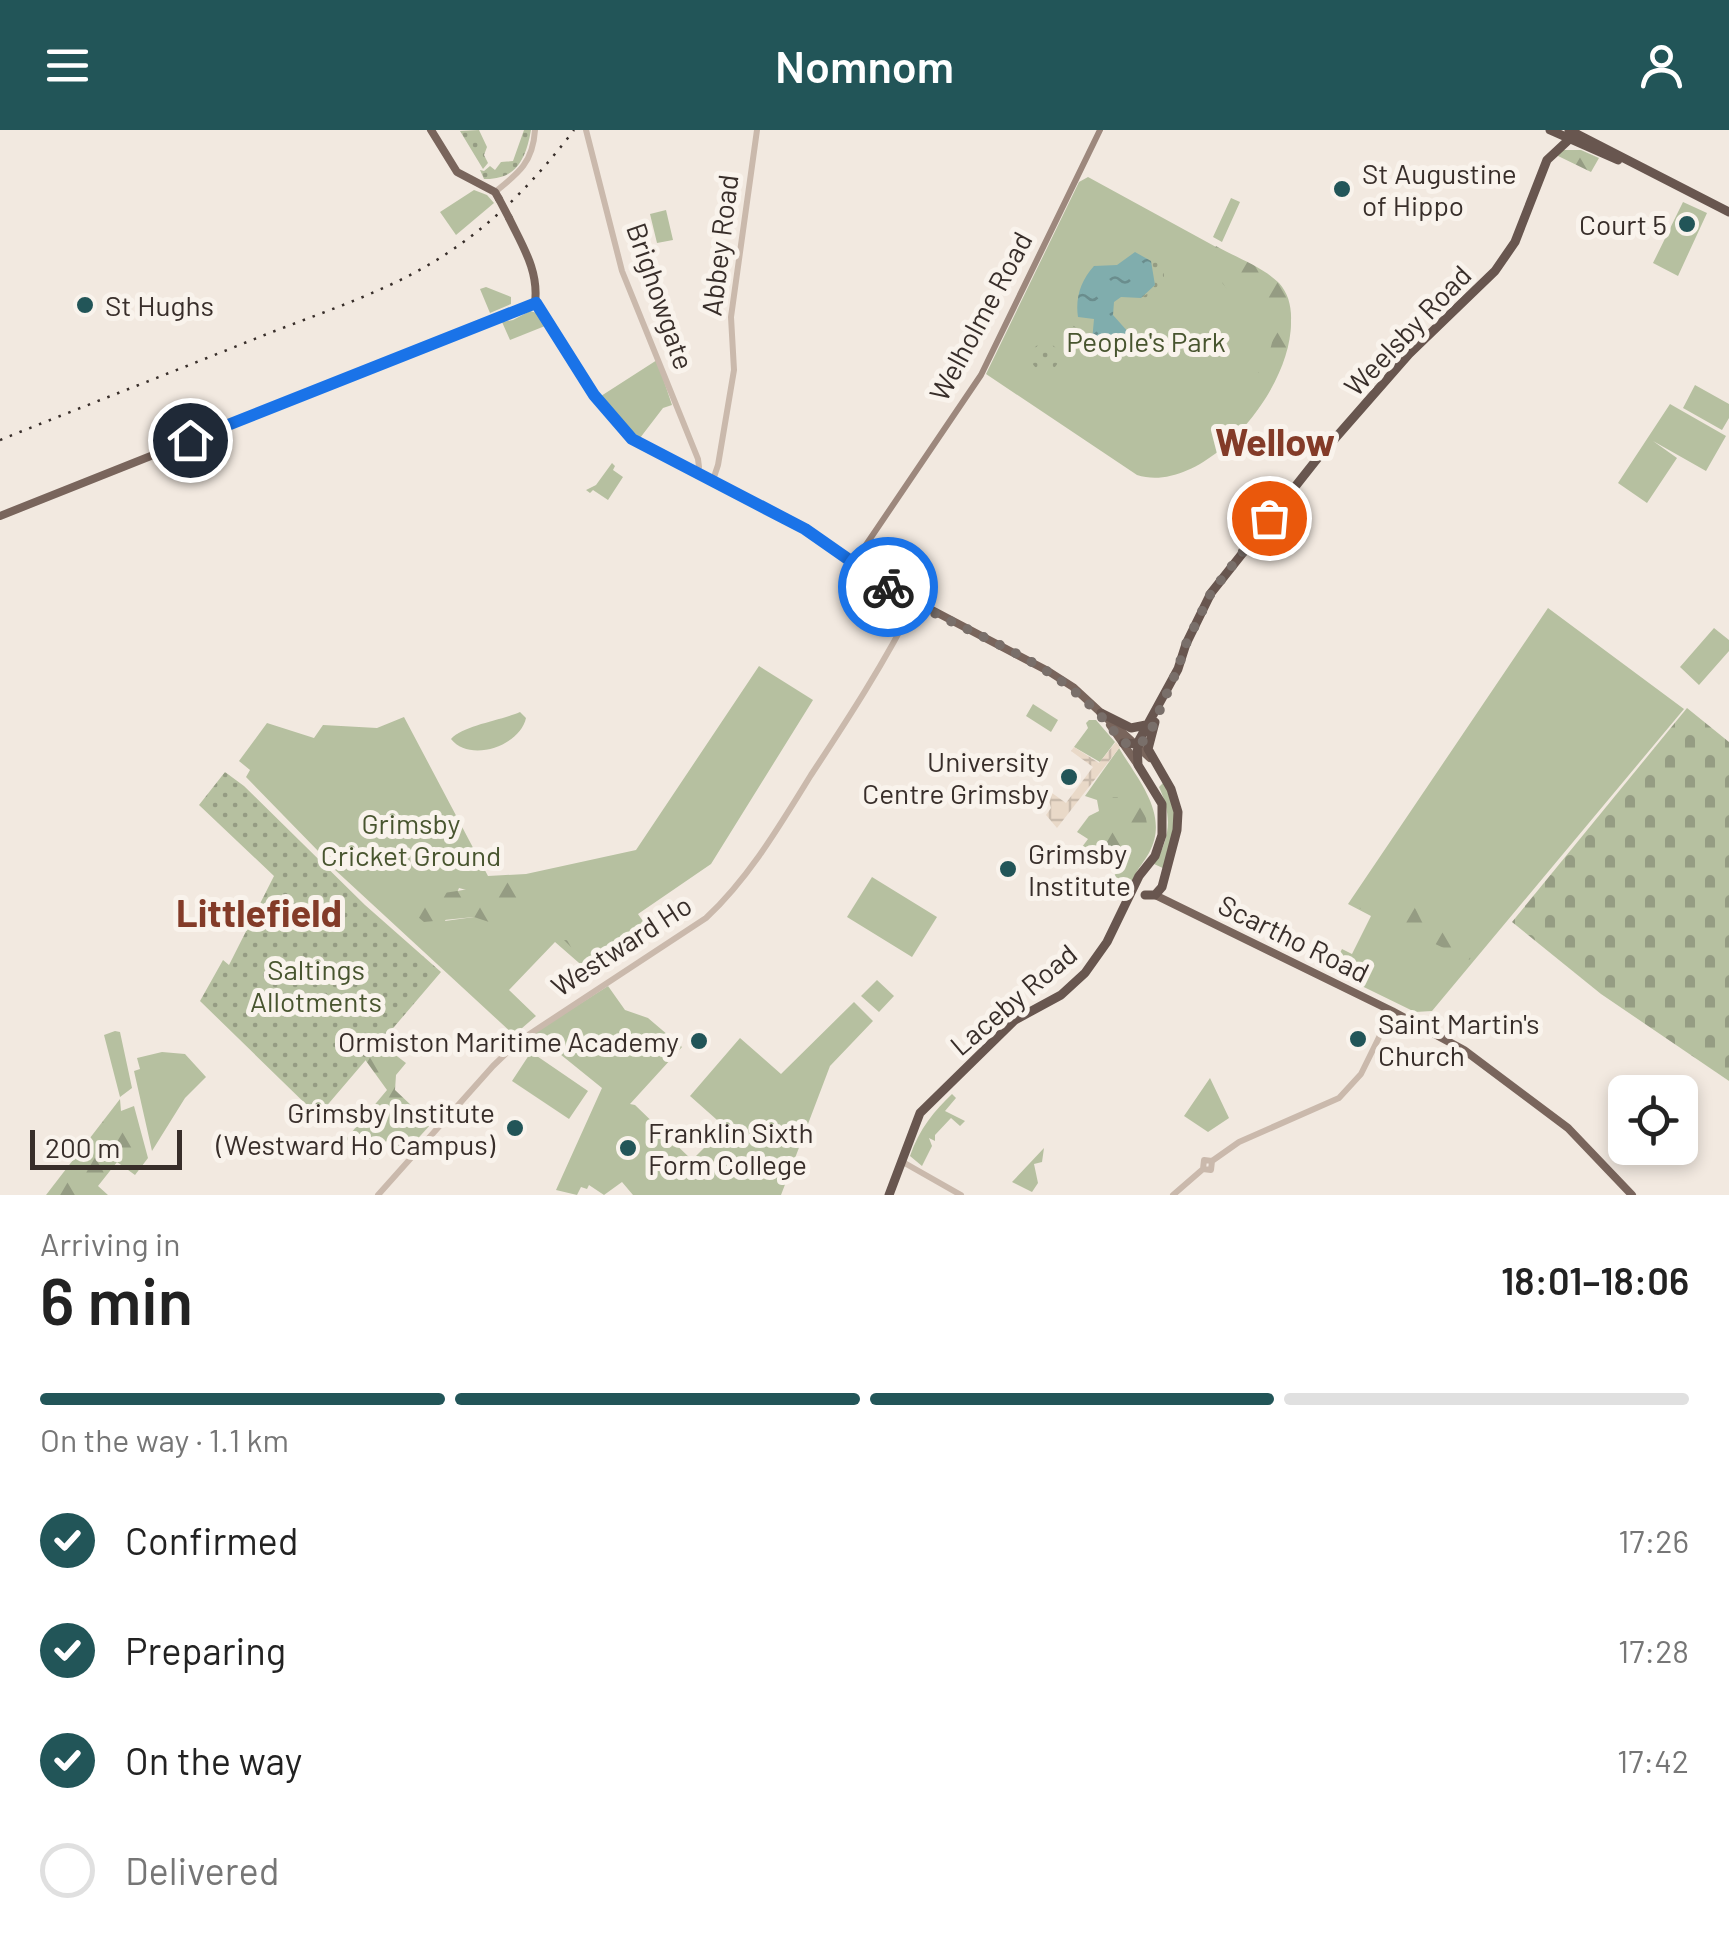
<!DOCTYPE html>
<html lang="en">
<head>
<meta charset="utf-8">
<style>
  body { margin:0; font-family:Barlow,sans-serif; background:#f6f6f6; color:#222; height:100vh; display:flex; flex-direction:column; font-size:38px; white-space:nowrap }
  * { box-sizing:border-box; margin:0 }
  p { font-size:32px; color:#767676 }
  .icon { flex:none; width:55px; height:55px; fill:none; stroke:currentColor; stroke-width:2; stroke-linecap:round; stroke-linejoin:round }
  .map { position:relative; height:1065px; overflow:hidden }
  .panel { display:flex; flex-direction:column; background:#fff; flex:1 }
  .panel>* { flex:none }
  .buttons { position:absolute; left:1608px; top:945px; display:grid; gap:20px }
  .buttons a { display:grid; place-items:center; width:90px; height:90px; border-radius:15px; background:#fff; box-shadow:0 5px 15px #0003; font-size:50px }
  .scale { position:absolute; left:30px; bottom:25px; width:152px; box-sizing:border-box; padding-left:10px; border:5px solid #382e2a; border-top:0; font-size:28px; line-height:35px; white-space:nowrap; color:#382e2a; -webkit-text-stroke:8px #f9f3ec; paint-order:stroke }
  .pin { position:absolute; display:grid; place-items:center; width:85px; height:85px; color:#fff; margin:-42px; border:5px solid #fff; border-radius:50%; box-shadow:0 2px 10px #0007 }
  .courier { position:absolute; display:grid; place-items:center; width:100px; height:100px; margin:-50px; border:8px solid #1a73e8; border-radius:50%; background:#fff; color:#222; box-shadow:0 2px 12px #0007 }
  .summary em { font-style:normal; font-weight:600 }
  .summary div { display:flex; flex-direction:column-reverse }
  .summary { display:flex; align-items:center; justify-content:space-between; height:170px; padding:0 40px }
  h1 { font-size:65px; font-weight:600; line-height:75px }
  .bar { display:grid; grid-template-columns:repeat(4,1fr); gap:15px 10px; align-content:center; height:120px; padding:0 40px }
  .bar i { height:12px; border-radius:8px; background:#e0e0e0 }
  .bar .current { background:#225558 }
  .bar p { grid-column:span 4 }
  ol { padding:0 40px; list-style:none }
  li { display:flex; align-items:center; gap:30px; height:110px }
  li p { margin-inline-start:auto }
  li .icon { padding:10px; border-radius:50%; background:#225558; color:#fff; stroke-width:4 }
  li:last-child { color:#767676 }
  li i { width:55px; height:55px; border:5px solid #e0e0e0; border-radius:50% }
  header { display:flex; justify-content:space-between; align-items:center; height:130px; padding:0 40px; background:#225558; color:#fff; font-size:45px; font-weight:600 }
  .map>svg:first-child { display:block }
  .green { fill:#b6c0a0; fill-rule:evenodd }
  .forest { fill:url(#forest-firs) }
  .cemetery { fill:url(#cemetery-stones) }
  .garden { fill:url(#garden-dots) }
  .plaza { fill:url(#plaza-grid) }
  .water { fill:url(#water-ripples) }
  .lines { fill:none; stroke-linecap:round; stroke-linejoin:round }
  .tertiary { stroke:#cab9ac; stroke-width:6 }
  .secondary { stroke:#9d887d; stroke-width:6 }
  .primary { stroke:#79655c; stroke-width:8 }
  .trunk { stroke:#68564f; stroke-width:9 }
  .rail { stroke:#382e2a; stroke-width:2.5; stroke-dasharray:2.5 8; stroke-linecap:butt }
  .primary-bridge { stroke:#79655c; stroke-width:8 }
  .done { stroke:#796f6a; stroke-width:10; stroke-dasharray:0 18 }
  .route { stroke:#1a73e8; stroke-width:12 }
  .poi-dot { fill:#225558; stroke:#f9f3ec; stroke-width:4 }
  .labels { text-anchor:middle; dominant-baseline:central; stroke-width:10; stroke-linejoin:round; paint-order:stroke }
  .poi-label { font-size:28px; fill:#382e2a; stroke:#f9f3ec; text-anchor:start }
  .street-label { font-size:28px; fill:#382e2a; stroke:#f9f3ec }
  .park-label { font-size:28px; fill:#48552f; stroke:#f9f3ec }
  .district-label { font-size:38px; font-weight:bold; fill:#833b28; stroke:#f9f3ec }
</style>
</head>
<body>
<header><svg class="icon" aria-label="menu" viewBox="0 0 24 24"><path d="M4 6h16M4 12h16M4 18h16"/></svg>Nomnom<svg class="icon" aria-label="person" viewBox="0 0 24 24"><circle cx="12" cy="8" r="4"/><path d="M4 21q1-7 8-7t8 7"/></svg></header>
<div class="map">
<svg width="1729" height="1065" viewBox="0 0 1729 1065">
  <defs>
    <pattern id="forest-firs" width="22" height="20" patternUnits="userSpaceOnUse" patternTransform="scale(2.5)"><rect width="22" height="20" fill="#b6c0a0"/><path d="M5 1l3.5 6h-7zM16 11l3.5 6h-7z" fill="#959c83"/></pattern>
    <pattern id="cemetery-stones" width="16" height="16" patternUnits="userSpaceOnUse" patternTransform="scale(2.5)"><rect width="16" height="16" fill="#b6c0a0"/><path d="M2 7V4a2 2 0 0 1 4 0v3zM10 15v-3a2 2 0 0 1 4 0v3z" fill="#959c83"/></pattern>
    <pattern id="garden-dots" width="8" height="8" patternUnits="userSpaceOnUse" patternTransform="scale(2.5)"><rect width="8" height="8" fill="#b6c0a0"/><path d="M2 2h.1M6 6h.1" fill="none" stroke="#959c83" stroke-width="1.8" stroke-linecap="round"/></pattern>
    <pattern id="plaza-grid" width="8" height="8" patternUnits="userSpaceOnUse" patternTransform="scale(2.5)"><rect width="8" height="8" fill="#e9d9c8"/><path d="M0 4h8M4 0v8" fill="none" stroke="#c9bbac"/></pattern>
    <pattern id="water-ripples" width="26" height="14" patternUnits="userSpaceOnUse" patternTransform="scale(2.5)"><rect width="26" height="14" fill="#80adad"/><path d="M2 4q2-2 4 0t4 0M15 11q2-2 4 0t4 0" fill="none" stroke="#6a8d8d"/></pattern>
  </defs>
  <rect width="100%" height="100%" fill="#f2e9e0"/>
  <path class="green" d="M 1088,47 L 1271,147 C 1339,203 1218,371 1137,345 L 986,244 L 1079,52 Z
    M 474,60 L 487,65 L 494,73 L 456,105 L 440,82 Z
    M 1231,68 L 1240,72 L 1222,112 L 1213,107 Z
    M 1683,72 L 1707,83 L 1678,146 L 1653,133 Z
    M 666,80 L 673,110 L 657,113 L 650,84 Z
    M 486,157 L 511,167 L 511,174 L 490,183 L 480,159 Z
    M 530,181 L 537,183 L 545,196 L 510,210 L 502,192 L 513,190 Z
    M 657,230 L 672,275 L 663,278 L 640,308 L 620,291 L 601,266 Z
    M 1695,255 L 1729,274 L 1729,288 L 1722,300 L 1683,278 Z
    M 1670,274 L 1726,306 L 1706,341 L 1653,311 L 1677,328 L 1647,373 L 1618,353 Z
    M 612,333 L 615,336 L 613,340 L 623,347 L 608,370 L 593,360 L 590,363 L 586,360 L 596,355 Z
    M 1548,478 L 1684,579 L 1432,881 L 1415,882 L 1331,841 L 1342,819 L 1352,824 L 1371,786 L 1348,774 Z
    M 1714,498 L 1729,510 L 1729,521 L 1699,555 L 1680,537 Z
    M 759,536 L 813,570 L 711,734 L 638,784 L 653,806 L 594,846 L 555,812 L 509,860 L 536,886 L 514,905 L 320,726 L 321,724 L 246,647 L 250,640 L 239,631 L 267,593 L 314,608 L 323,595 L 377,598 L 404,587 L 488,746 L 526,744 L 636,720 ZM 459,758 L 470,761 L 474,787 L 445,791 Z
    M 1033,574 L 1058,590 L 1051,602 L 1026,586 Z
    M 520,582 L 526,588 C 520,616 470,633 451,609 C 464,595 500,591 520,582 Z
    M 1089,590 L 1096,590 L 1115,612 L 1100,632 L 1074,617 L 1088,598 L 1086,593 Z
    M 1119,618 C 1138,650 1170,685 1149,723 C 1142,736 1132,743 1132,759 L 1114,746 L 1117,742 L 1082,717 L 1088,709 L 1077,702 L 1089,686 L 1099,681 L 1097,670 L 1085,666 Z
    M 1164,652 L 1176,685 L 1165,739 L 1154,734 C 1171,707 1172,685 1159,657 Z
    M 872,747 L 937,787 L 912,827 L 847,787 Z
    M 877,850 L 894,866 L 879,882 L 861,866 Z
    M 608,856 L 625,880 L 648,888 L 682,917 L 630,974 L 635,975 L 692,1030 L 725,997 L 690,966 L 740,908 L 781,944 L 854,872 L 873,891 L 830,936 L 781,1065 L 633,1065 L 622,1052 L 604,1065 L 589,1055 L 587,1059 L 581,1057 L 577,1065 L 556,1060 L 602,958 L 534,903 Z
    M 115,901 L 120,902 L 132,958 L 120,967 L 104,905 Z
    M 162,922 L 185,924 L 206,947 L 185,968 L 152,1021 L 134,941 L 140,939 L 137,928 Z
    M 531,922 L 588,961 L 569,989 L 512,951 Z
    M 1210,948 L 1229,988 L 1208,1002 L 1184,986 Z
    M 952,964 L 956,968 L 945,981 L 965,991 L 960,996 L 951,988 L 935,1005 L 935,1011 L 929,1008 L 932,1016 L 922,1036 L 910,1026 C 919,999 935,980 952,964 Z
    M 1044,1018 L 1042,1032 L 1034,1034 L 1038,1053 L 1032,1062 L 1012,1052 Z"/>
  <path class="forest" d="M 1562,20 L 1581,20 L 1599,28 L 1591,42 L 1556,25 Z
    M 1216,116 C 1235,127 1263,137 1279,153 C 1309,186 1276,251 1257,280 L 1242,264 L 1267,231 L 1276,198 L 1273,176 L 1261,174 L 1258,167 L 1235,169 L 1216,145 L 1212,124 Z
    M 1113,667 L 1118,667 L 1115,673 L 1125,677 L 1127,673 L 1132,677 L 1136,670 L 1143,673 L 1147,694 L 1143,700 L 1145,705 L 1115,730 L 1098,718 L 1110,705 L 1105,702 L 1101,684 Z
    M 508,751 L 520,757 L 513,800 L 474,787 L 424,792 L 399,771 C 436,763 472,760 508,751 Z
    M 1392,768 L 1413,774 L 1426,800 L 1442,796 L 1478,820 L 1469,830 L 1353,775 L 1358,770 L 1381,776 Z
    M 564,810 L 630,816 L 595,841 Z
    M 377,911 L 406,933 L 396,945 L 395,960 L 431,994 L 402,1026 L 386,1011 L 370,1029 L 346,1009 L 387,960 L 361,924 Z
    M 120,969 L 121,981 L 134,976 L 148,1028 L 135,1045 L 117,1032 L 98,1056 L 108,1065 L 46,1065 Z"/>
  <path class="cemetery" d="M 1687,578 L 1729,612 L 1729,951 L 1601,864 L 1512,792 Z"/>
  <path class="garden" d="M 479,0 L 487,17 L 484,25 L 488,33 L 483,39 L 460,1 Z
    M 524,0 L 531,0 C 526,28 517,50 484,49 L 480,40 L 484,41 L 490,36 L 495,40 L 501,32 L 513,31 Z
    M 1155,124 C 1169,143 1166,157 1151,174 L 1138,169 L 1147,164 L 1155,155 L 1150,131 Z
    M 1060,194 L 1074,196 L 1085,205 L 1086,217 L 1080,226 L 1069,216 Z
    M1031 227a14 14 0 1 1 28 0a14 14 0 1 1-28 0Z
    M 225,642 L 244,656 L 365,775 L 441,842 L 318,986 L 200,871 L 223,830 L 229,835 L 274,746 L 199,675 Z"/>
  <path class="plaza" d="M 1116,612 L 1120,617 L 1057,698 L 1046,685 L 1051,678 L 1048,666 L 1052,663 L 1066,673 L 1093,637 L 1071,621 L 1074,617 L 1099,633 Z"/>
  <path class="water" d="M 1135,122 L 1151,131 L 1155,155 L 1141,168 L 1121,167 L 1114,172 L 1113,185 L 1129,203 C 1126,217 1120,228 1104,224 L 1092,211 L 1094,189 L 1078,187 C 1075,168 1081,150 1094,136 L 1117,135 Z"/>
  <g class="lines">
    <path class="tertiary" d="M 586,0 L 622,141 L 698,329 L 699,337 L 695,343
      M 495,62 C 519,43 533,32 535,0
      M 712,353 L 718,335 L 734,240 L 731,187 L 757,0
      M 901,1031 L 961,1065
      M 1212,1031 L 1204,1030 L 1203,1039 L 1211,1040 L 1212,1031 L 1239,1012 L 1339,968 L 1361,944 L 1392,881
      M 378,1065 L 493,936 L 519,911 L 706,788 C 749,748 780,695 811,645 C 848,589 885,532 915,472
      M 1173,1065 L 1203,1039"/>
    <path class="secondary" d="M 853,434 L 981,245 L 1100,0"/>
    <path class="primary" d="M 431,0 L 457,42 L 495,62 L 499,69
      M 509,88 C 523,117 539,141 535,173
      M 535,173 L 594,265 L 632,309 L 805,399 L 894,460 L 1048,541 L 1073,557 L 1150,628
      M 0,386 L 535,173
      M 1110,595 L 1138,635
      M 1155,765 L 1392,881 L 1464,920 L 1568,998 L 1632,1065"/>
    <path class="trunk" d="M 1550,0 L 1618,30
      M 1569,0 L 1729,82
      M 1101,583 L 1131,598 L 1146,595
      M 1123,613 L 1140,614
      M 1145,765 L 1155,765 L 1162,757 L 1177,700 L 1178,682 L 1171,659 L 1148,619 L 1155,592
      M 889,1065 L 920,983 L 1015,890 L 1061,865 L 1085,843 L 1107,812 L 1139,746 L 1155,726 L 1162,705 L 1162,674 L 1138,635 L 1137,614 L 1178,539 L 1186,514 L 1211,463 L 1317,329 L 1409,224 L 1495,141 L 1515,112 L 1547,30 L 1576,3"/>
    <path class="rail" d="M 0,310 C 87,275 175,241 262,206 C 325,181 393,160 449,122 C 499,89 538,47 574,0"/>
    <path class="primary-bridge" d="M 499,69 L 509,88"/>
  </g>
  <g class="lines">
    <path class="done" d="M 888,457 C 975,512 1057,523 1123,613 L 1140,614 L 1149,605 L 1178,538 L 1186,514 L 1211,463 L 1269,388"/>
    <path class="route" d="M 190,310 L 536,173 L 594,265 L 632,309 L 805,399 L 888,457"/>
  </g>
  <g class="poi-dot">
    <circle cx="1342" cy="59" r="10"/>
    <circle cx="1687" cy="94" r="10"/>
    <circle cx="85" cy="175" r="10"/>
    <circle cx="1069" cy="647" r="10"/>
    <circle cx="1008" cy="739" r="10"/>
    <circle cx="1358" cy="909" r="10"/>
    <circle cx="699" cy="911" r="10"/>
    <circle cx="515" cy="998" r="10"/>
    <circle cx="628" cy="1018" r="10"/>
  </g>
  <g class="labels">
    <g class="poi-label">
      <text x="1362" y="43">St Augustine<tspan x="1362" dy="32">of Hippo</tspan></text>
      <text x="1667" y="94" text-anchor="end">Court 5</text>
      <text x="105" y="175">St Hughs</text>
      <text x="1049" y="631" text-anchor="end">University<tspan x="1049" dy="32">Centre Grimsby</tspan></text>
      <text x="1028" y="723">Grimsby<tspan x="1028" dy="32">Institute</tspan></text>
      <text x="1378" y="893">Saint Martin's<tspan x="1378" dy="32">Church</tspan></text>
      <text x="679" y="911" text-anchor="end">Ormiston Maritime Academy</text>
      <text x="495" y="982" text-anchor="end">Grimsby Institute<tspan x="495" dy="32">(Westward Ho Campus)</tspan></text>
      <text x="648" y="1002">Franklin Sixth<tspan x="648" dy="32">Form College</tspan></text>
    </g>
    <g class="street-label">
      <text transform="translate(719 115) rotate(-83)">Abbey Road</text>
      <text transform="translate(661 166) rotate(71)">Brighowgate</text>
      <text transform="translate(980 186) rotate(-62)">Welholme Road</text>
      <text transform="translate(1407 200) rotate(-46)">Weelsby Road</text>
      <text transform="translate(1294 808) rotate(26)">Scartho Road</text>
      <text transform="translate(621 815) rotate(-33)">Westward Ho</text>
      <text transform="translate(1013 869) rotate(-40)">Laceby Road</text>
    </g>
    <g class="park-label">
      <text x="1146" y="211">People's Park</text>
      <text x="411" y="693">Grimsby<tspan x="411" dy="32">Cricket Ground</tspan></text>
      <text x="316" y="839">Saltings<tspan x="316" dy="32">Allotments</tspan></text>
    </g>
    <g class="district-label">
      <text x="1275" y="311">Wellow</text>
      <text x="259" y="782">Littlefield</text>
    </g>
  </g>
</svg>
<div class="buttons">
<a><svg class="icon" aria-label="locate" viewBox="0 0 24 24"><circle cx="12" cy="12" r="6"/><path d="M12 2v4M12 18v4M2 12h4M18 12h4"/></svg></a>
</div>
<div class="scale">200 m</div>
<div class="pin" style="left:1269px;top:388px;background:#ea580c"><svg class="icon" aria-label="bag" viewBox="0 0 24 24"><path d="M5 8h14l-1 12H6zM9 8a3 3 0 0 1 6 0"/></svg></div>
<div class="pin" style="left:190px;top:310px;background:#1f2937"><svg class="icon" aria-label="home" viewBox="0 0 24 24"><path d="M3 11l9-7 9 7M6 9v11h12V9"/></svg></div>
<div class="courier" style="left:888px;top:457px"><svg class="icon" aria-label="bike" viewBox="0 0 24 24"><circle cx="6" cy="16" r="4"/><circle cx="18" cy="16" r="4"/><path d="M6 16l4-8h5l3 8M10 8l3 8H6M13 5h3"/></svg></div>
</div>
<section class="panel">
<div class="summary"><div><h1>6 min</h1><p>Arriving in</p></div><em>18:01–18:06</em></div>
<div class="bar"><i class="current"></i><i class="current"></i><i class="current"></i><i></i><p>On the way · 1.1 km</p></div>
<ol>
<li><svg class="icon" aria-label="check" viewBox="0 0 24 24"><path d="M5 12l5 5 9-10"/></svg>Confirmed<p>17:26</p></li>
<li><svg class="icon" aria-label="check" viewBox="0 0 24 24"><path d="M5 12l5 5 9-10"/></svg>Preparing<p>17:28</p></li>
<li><svg class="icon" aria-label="check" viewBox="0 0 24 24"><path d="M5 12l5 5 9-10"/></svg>On the way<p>17:42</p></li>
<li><i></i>Delivered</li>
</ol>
</section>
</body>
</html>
